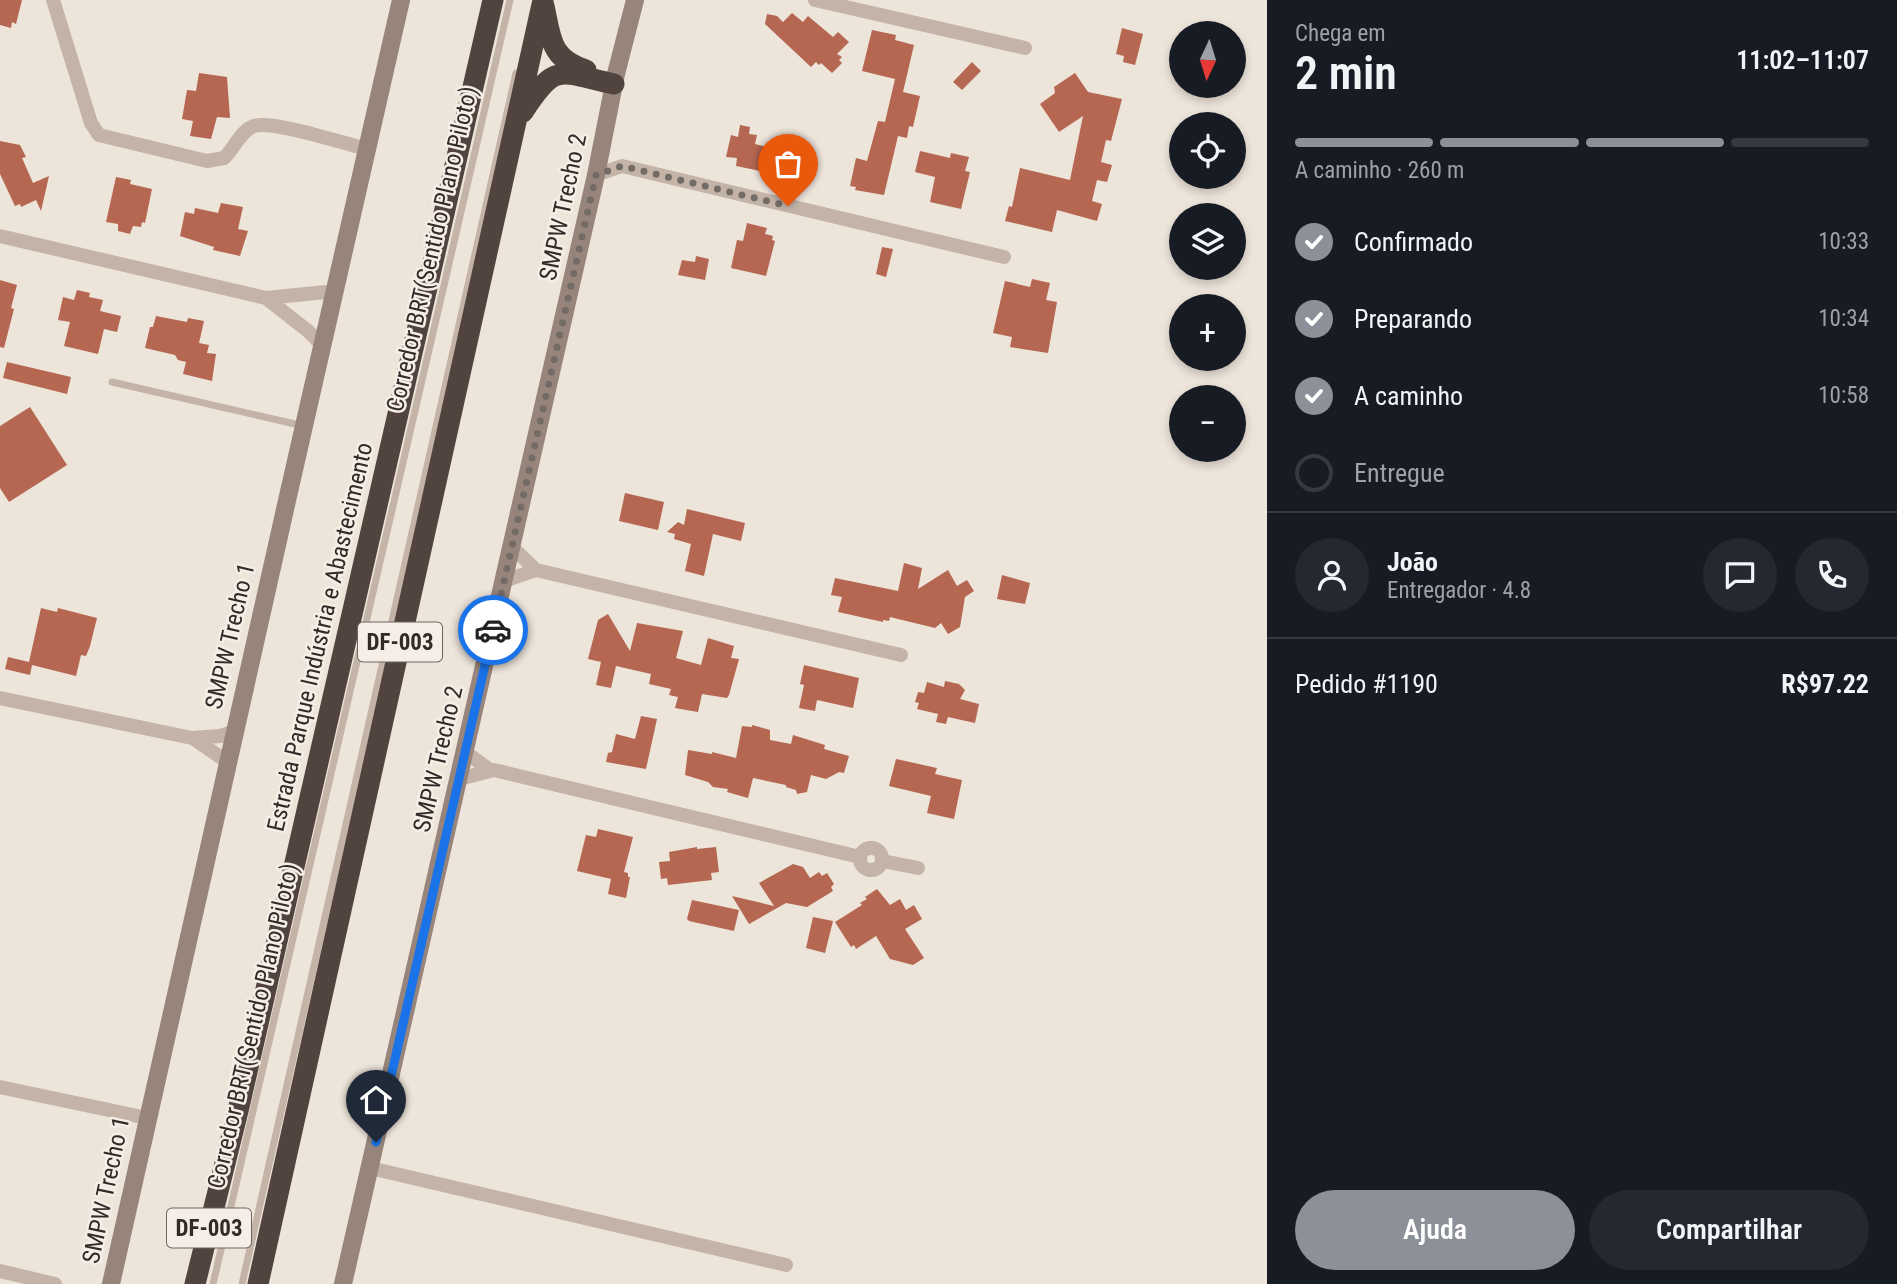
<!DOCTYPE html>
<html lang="pt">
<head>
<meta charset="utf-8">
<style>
  body { margin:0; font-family:"Roboto Condensed",sans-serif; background:#242831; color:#f1f3f6; height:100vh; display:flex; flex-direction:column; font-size:26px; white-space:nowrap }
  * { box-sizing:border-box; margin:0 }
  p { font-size:23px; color:#9ea1a6 }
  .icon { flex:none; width:38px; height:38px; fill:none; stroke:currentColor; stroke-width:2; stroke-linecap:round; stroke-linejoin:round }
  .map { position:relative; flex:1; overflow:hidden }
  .sheet { display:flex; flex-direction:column; background:#171b24; width:630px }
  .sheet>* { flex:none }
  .needle { width:46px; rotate:184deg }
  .buttons { position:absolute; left:1169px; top:21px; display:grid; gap:14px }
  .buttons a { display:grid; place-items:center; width:77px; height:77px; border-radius:50%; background:#171b24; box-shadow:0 4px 10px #0003; font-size:35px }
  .pin { position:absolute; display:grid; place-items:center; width:60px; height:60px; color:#fff; margin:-72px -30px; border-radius:50% 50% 50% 0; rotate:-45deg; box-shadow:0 0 7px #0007 }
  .pin .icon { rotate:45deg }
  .courier { position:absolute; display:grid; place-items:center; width:70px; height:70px; margin:-35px; border:5px solid #1a73e8; border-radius:50%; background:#fff; color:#222; box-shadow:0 2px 9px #0007 }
  .summary em { font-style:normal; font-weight:600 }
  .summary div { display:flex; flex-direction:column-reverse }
  .summary { display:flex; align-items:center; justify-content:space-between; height:119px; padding:0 28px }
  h1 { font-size:46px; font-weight:600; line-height:52px }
  .bar { display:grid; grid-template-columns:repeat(4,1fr); gap:10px 7px; align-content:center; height:84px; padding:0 28px }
  .bar i { height:9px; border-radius:5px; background:#363941 }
  .bar .on { background:#8c9099 }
  .bar p { grid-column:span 4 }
  .line { display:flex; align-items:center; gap:18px; padding:0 28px; border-top:2px solid #363941 }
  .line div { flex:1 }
  .round { display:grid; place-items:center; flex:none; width:74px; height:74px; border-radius:37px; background:#242831 }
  ol { padding:0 28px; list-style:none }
  li { display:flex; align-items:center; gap:21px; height:77px }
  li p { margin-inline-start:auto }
  li .icon { padding:7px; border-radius:50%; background:#8c9099; color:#fff; stroke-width:4 }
  li:last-child { color:#9ea1a6 }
  li i { width:38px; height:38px; border:4px solid #363941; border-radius:50% }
  .action { display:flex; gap:14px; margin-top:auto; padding:14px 28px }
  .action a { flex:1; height:80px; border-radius:42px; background:#8c9099; color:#fff; font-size:28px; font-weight:600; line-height:80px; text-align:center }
  .action a+a { background:#242831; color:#f1f3f6 }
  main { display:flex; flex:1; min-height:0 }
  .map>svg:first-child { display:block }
  .building { fill:#b56751 }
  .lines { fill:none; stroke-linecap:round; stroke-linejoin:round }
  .lane { stroke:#c4b4a8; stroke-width:7 }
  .street { stroke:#c4b4a8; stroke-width:14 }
  .secondary { stroke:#97847a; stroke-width:18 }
  .highway { stroke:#51443f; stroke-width:21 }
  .done { stroke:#736b66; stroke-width:7; stroke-dasharray:0 12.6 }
  .route { stroke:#1a73e8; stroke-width:9 }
  .labels { text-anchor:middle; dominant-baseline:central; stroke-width:5; stroke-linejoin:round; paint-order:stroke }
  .shield { fill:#f6eee6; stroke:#6d6560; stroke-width:2 }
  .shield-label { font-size:23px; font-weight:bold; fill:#322a27 }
  .street-label { font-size:24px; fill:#322a27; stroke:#f6eee6 }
</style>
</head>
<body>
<main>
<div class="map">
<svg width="1267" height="1284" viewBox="0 0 1267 1284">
  <rect width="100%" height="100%" fill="#ede4da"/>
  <path class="building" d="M 0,0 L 22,0 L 16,24 L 12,22 L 11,28 L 0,25 Z
    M 792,13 L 803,22 L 808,16 L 833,37 L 838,32 L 849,42 L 837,54 L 842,57 L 839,60 L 842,63 L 832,73 L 821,63 L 819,65 L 816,62 L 811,67 L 765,24 L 767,14 L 777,16 L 783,22 Z
    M 1122,28 L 1143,34 L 1135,65 L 1123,62 L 1124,56 L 1116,54 Z
    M 872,30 L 896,35 L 895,40 L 914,45 L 903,92 L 920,96 L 913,127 L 909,126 L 907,138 L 898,136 L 884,195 L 855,190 L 856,187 L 850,186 L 856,158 L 867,161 L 878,121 L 885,122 L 895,79 L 862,71 Z
    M 972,62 L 981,71 L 962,90 L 953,82 Z
    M 199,73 L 227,77 L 230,118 L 217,117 L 211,139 L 190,136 L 193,121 L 182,119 L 187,90 L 196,91 Z
    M 1075,73 L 1088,92 L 1122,99 L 1111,141 L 1106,140 L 1101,162 L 1112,165 L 1107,182 L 1097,180 L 1092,201 L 1102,204 L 1097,221 L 1057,210 L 1052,232 L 1005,221 L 1009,206 L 1012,207 L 1020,168 L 1070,180 L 1083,116 L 1059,132 L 1040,104 L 1055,93 L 1054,87 Z
    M 740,125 L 750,127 L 749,134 L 757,135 L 755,144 L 780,150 L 777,160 L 782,161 L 779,175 L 736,166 L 737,158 L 726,157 L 731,135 L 738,137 Z
    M 0,141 L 20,145 L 26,157 L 22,158 L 33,183 L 49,176 L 41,211 L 36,200 L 21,207 L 20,204 L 15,206 L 0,174 Z
    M 920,151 L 950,158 L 951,153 L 969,157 L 965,171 L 970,172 L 961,209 L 930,202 L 935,177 L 915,172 Z
    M 116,177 L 131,180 L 130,184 L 152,189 L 145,223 L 142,222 L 141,227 L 133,226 L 130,234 L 118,231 L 118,224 L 106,222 Z
    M 221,203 L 243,207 L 238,229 L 248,231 L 240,256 L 213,250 L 214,247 L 180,236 L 185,212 L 194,214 L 195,208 L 218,213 Z
    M 747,223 L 767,228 L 765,234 L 773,236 L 772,240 L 775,241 L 766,276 L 731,268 L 737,240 L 743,241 Z
    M 882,247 L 893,249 L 886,277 L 876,274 Z
    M 696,256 L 709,259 L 705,280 L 678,275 L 682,260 L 695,262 Z
    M 1032,279 L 1050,283 L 1046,300 L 1057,302 L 1048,353 L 1010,347 L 1012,337 L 993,333 L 1005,281 L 1030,287 Z
    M 0,280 L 17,285 L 11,308 L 14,309 L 4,348 L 0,347 Z
    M 77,290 L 90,293 L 89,297 L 103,300 L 100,311 L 121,316 L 117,332 L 104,329 L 98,354 L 64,346 L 70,322 L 58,320 L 63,297 L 74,300 Z
    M 156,316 L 187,322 L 188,318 L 204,321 L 199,343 L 209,345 L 207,353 L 216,354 L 212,381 L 183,374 L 186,362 L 178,360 L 175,355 L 145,348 L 150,327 L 153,327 Z
    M 7,362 L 71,377 L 67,394 L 3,378 Z
    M 30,407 L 67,465 L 9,502 L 0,488 L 0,426 Z
    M 625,493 L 664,502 L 658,530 L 619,521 Z
    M 687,509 L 745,523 L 741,541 L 713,534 L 704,576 L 685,571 L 691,544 L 674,539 L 675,534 L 667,532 L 678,522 L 684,525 Z
    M 904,563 L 922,568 L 918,589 L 948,570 L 957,586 L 967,580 L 974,591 L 965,597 L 960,627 L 948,634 L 941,623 L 935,628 L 890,617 L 889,621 L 883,620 L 883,622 L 838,612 L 842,597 L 831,595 L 835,578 L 898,591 Z
    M 1002,575 L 1030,583 L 1025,604 L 997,599 Z
    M 41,608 L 57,612 L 58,608 L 97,618 L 90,646 L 86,656 L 81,655 L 76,676 L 32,665 L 30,675 L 5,669 L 8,657 L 29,662 Z
    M 608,614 L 630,651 L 637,623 L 683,631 L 676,658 L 701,665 L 708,638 L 734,646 L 731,658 L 739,659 L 729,695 L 727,698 L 702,694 L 698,712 L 675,708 L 678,697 L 669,695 L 671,689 L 649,684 L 651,674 L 616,666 L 611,688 L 596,685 L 601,662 L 588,659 L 598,620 Z
    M 804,665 L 859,678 L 853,708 L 817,700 L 815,711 L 799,708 L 804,685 L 800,684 Z
    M 945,681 L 959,684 L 965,690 L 960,699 L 979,704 L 975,723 L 948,717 L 946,724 L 936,722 L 938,714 L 917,709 L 919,703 L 915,702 L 918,692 L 924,693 L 927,682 L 944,687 Z
    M 641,716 L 657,719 L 646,769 L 606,762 L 608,753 L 612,752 L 616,734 L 635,739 Z
    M 752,725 L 770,730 L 770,740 L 791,744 L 793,735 L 825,745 L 824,749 L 849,756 L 844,773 L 839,772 L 826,779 L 811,775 L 807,792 L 797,794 L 796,790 L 786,787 L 786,785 L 753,778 L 748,798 L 727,792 L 728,789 L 713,787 L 708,782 L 685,775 L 688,750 L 712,754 L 712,752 L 736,758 L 742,726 L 752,727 Z
    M 896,759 L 937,768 L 935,774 L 962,780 L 954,819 L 927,813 L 931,796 L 889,786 Z
    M 598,829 L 633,837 L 624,872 L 628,873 L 628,877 L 630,877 L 626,898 L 608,894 L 611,879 L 577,871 L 586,835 L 596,837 Z
    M 697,847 L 697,849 L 716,847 L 719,872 L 711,873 L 712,880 L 668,885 L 667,878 L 661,879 L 659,862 L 670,861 L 669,852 Z
    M 793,864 L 803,867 L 810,878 L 819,872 L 822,876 L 827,873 L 834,884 L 831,887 L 833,891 L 807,907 L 786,903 L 749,924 L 732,896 L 774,906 L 759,883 Z
    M 877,889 L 890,905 L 900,899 L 906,910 L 914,905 L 922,919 L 905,929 L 924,958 L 913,965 L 890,959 L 876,936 L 856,949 L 854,945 L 851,947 L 835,922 L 862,905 L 860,903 L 867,899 L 865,897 Z
    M 692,900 L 739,910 L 734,931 L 689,921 L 687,919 Z
    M 813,917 L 833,921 L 825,953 L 806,948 Z"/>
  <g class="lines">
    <path class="lane" d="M 112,382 L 304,426
      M 213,1284 L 510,0
      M 242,1284 L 516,73"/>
    <path class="street" d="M 53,0 L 91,123 L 99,135 L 207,161 L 224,158 C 234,149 241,130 254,126 C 273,120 345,144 367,149
      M 815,0 L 1025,48
      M 596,175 L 622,166 L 1004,257
      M 0,236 L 266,298 L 336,291
      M 266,298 L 308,331 L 323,346
      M 512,547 L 536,570
      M 504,581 L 536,570 L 901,655
      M 0,698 L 192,738 L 220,736 L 233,732
      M 194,739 L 226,761
      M 465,752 L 490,770
      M 459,779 L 494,770 L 860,857
      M860 859a11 11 0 1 1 22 0a11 11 0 1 1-22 0Z
      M 883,861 L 918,868
      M 0,1087 L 147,1118
      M 370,1168 L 786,1265
      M 0,1271 L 55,1284"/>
    <path class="secondary" d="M 111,1284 C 205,855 304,428 401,0
      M 343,1284 L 596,175 L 616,74 L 635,0"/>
    <path class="highway" d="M 544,6 C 551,38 550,59 586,70
      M 523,112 C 556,61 559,72 614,84
      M 195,1284 L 238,1111 L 493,0
      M 258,1284 L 543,0"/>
  </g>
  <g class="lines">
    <path class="done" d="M 493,630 L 596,175 L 622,166 L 788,206"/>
    <path class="route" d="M 376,1142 L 493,630"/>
  </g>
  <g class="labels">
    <g class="shield">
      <rect x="358" y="622.5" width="84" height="39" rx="5"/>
      <rect x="167" y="1208.5" width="84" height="39" rx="5"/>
    </g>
    <g class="shield-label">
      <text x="400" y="642">DF-003</text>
      <text x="209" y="1228">DF-003</text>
    </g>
    <g class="street-label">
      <text transform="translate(563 207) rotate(-78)">SMPW Trecho 2</text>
      <text transform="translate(432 249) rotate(-77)">Corredor BRT(Sentido Plano Piloto)</text>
      <text transform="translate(230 636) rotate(-77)">SMPW Trecho 1</text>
      <text transform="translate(320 637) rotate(-77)">Estrada Parque Indústria e Abastecimento</text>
      <text transform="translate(438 759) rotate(-77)">SMPW Trecho 2</text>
      <text transform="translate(253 1026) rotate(-77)">Corredor BRT(Sentido Plano Piloto)</text>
      <text transform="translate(106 1190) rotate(-78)">SMPW Trecho 1</text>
    </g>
  </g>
</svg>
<div class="buttons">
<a><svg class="needle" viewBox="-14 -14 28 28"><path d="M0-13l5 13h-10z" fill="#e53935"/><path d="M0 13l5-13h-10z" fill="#9ea1a6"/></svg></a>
<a><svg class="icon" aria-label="locate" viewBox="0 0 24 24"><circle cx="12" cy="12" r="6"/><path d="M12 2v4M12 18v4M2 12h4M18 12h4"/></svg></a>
<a><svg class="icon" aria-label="layers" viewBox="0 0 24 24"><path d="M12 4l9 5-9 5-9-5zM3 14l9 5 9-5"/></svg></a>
<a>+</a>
<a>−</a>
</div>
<div class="pin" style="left:788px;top:206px;background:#ea580c"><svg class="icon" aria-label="bag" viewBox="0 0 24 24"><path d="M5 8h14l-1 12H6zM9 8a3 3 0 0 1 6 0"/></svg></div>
<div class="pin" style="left:376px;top:1142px;background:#1f2937"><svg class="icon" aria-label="home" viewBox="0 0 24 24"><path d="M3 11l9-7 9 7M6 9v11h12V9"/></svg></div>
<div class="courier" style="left:493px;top:630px"><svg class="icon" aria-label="car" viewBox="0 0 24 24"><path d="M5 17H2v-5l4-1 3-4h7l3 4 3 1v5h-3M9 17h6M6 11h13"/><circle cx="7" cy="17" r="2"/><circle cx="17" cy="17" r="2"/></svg></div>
</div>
<section class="sheet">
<div class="summary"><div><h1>2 min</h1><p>Chega em</p></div><em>11:02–11:07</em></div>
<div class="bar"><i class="on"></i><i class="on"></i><i class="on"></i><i></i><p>A caminho · 260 m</p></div>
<ol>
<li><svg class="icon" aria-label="check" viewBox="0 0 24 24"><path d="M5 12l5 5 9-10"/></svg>Confirmado<p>10:33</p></li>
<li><svg class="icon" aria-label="check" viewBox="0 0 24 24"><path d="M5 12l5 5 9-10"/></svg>Preparando<p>10:34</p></li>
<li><svg class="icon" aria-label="check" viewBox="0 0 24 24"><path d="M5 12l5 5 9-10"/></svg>A caminho<p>10:58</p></li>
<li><i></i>Entregue</li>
</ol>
<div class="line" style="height:126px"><a class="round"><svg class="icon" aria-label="person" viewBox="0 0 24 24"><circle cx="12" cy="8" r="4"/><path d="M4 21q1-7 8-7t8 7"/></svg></a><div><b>João</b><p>Entregador · 4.8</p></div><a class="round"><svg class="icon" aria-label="chat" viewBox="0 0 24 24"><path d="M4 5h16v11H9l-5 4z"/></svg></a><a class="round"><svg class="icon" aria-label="phone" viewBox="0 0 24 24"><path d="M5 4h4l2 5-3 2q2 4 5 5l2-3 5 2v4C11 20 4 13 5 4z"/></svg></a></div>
<div class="line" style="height:91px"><div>Pedido #1190</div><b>R$97.22</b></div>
<div class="action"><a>Ajuda</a><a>Compartilhar</a></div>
</section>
</main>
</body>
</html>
